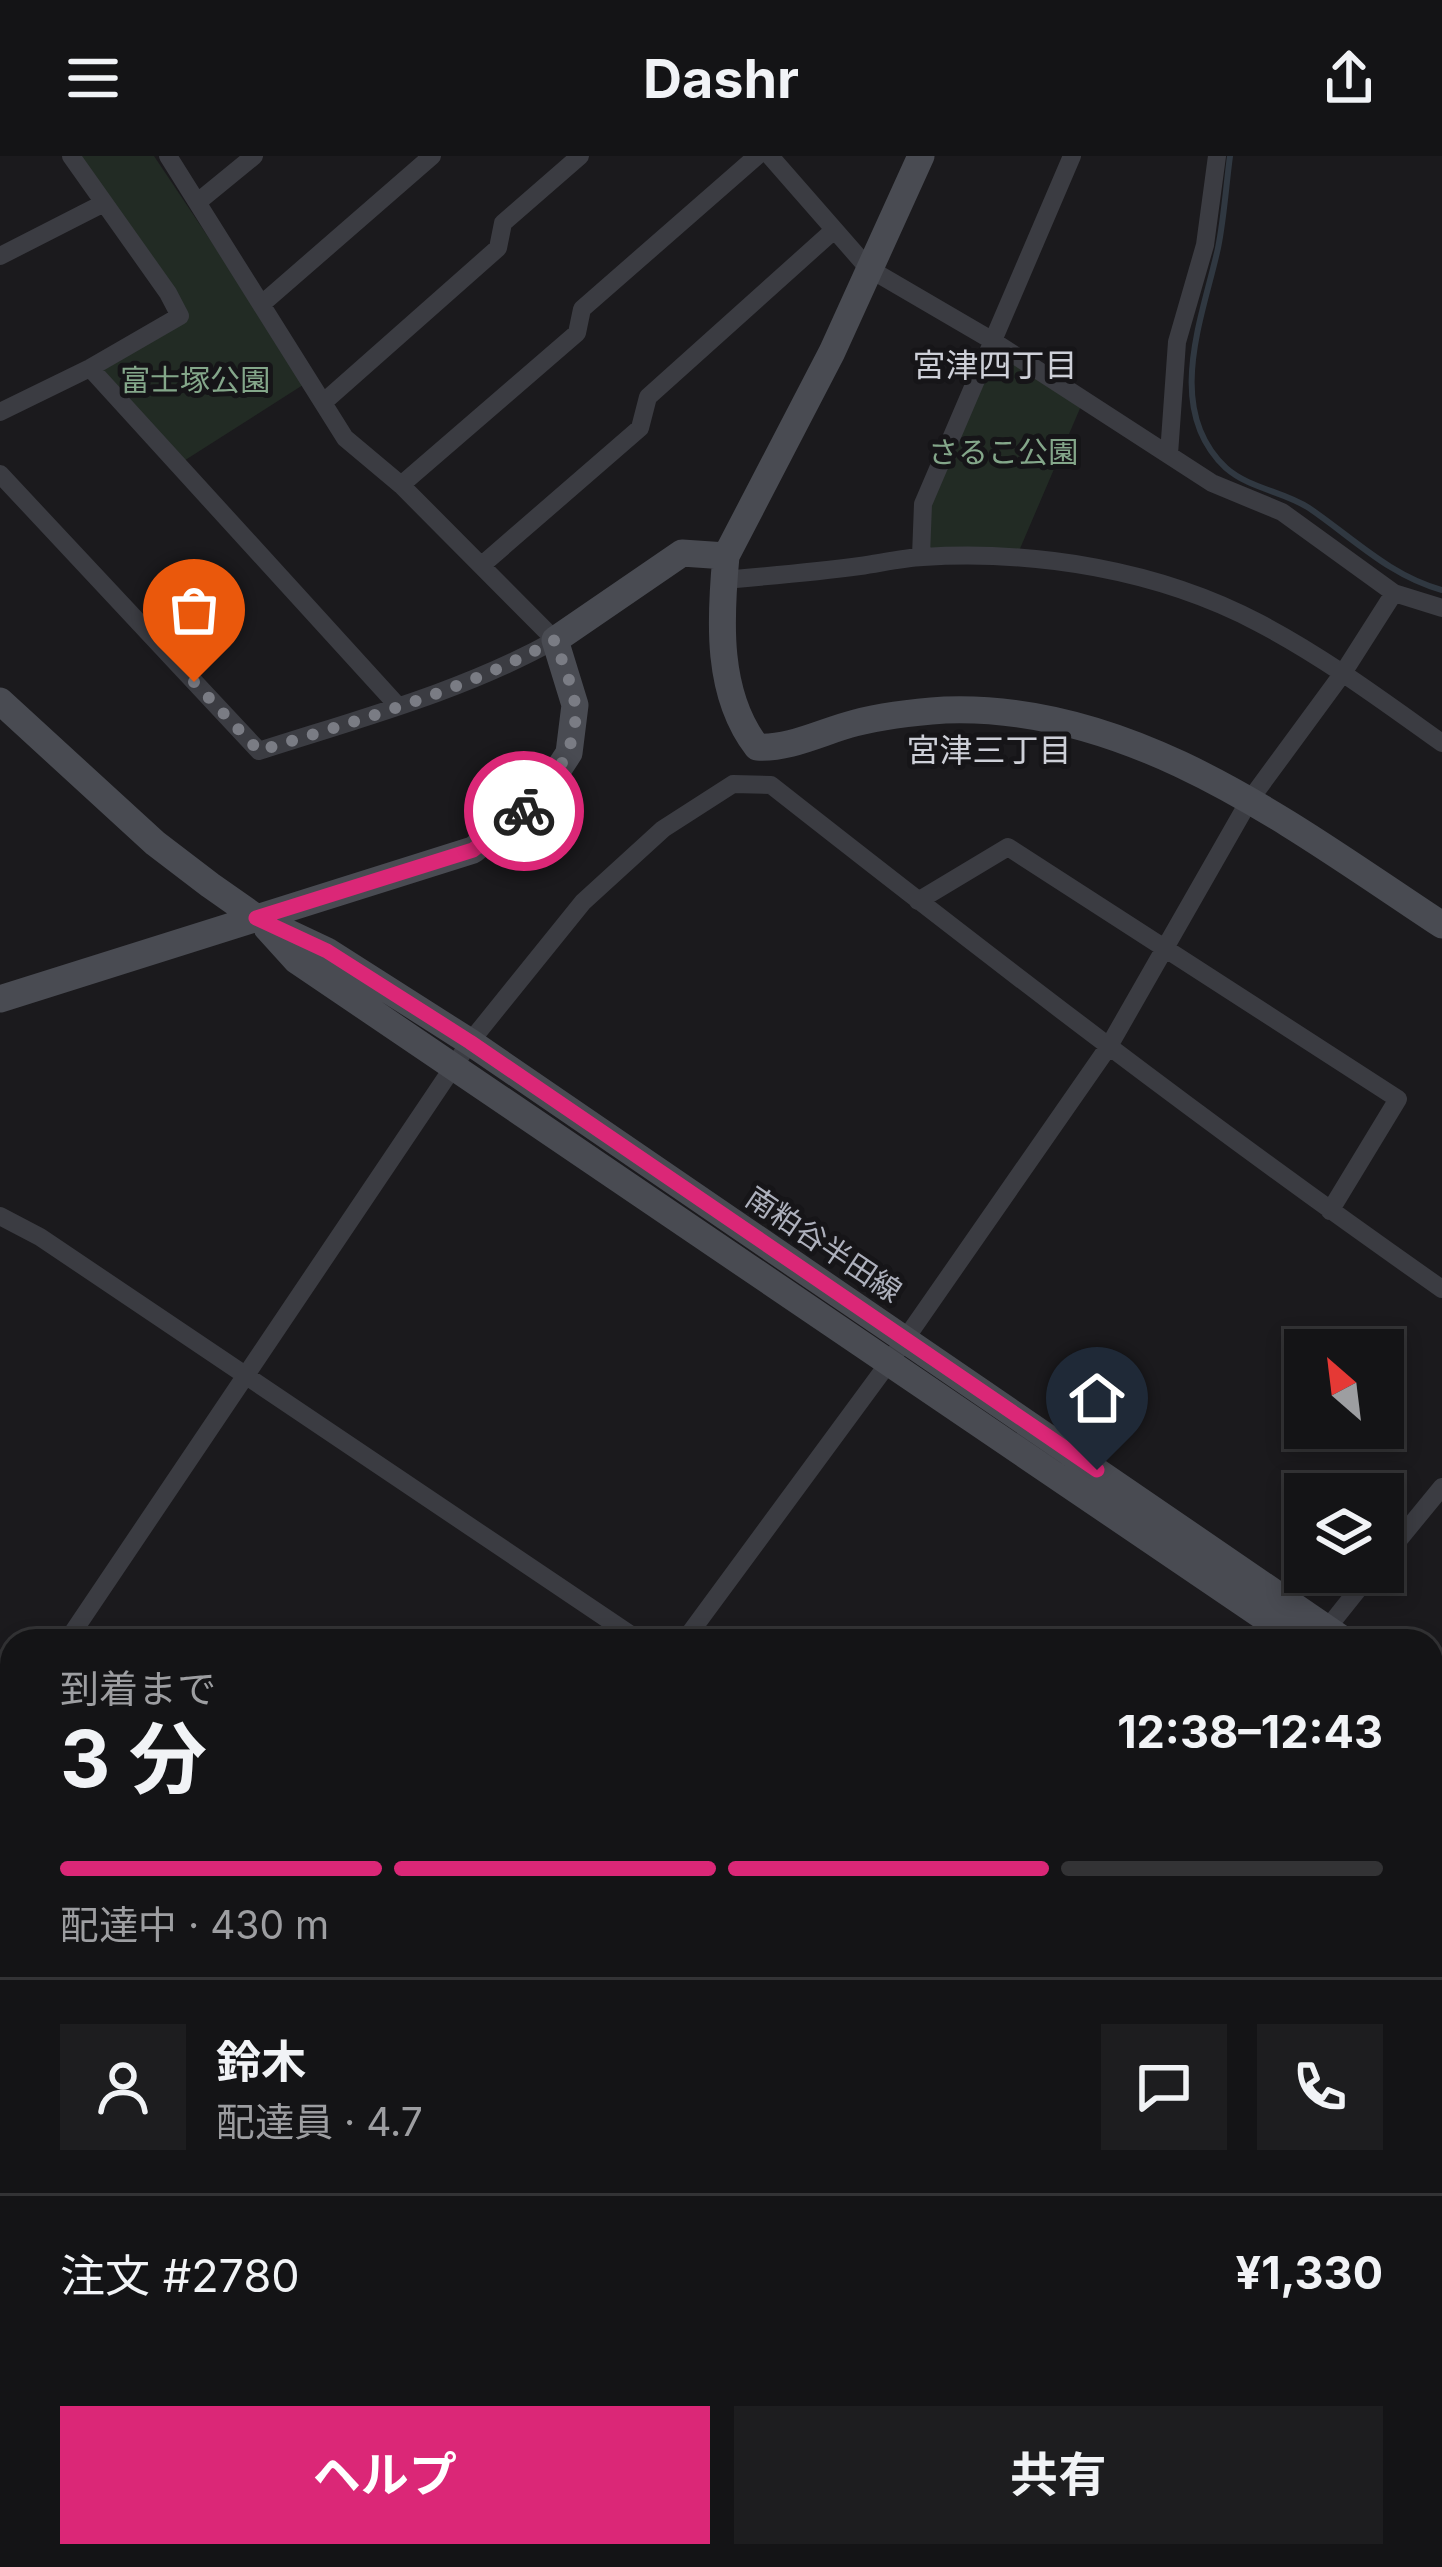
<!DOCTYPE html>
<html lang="ja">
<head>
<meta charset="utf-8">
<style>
  body { margin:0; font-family:Inter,"Noto Sans JP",sans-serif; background:#1d1d1f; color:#f1f3f6; height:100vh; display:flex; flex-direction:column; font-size:45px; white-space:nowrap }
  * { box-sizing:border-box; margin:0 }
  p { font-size:39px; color:#9d9ea1 }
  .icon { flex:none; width:66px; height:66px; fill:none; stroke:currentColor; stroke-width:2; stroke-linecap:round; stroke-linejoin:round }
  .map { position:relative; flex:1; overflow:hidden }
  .details { position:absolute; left:0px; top:1473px; width:1443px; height:939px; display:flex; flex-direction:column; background:#141416; border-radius:36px 36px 0 0; box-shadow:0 6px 18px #0003,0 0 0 3px #333335 }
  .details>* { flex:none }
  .needle { width:78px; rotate:332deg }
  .controls { position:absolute; left:1284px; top:1173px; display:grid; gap:24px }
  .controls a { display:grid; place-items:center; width:120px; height:120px; border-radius:0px; background:#141416; box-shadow:0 6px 18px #0003,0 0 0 3px #333335; font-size:60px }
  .pin { position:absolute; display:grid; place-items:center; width:102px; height:102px; color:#fff; margin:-123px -51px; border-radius:50% 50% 50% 0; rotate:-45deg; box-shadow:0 0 12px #0007 }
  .pin .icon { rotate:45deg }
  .courier { position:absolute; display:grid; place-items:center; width:120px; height:120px; margin:-60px; border:9px solid #db2777; border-radius:50%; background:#fff; color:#222; box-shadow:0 3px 15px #0007 }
  .overview em { font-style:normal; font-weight:700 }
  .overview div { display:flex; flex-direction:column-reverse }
  .overview { display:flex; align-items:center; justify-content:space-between; height:204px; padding:0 60px }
  h1 { font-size:78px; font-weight:700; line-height:90px }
  .bar { display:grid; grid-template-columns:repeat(4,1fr); gap:18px 12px; align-content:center; height:144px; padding:0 60px }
  .bar i { height:15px; border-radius:9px; background:#333335 }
  .bar .on { background:#db2777 }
  .bar p { grid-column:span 4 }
  .line { display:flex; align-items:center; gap:30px; padding:0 60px; border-top:3px solid #333335 }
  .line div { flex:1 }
  .round { display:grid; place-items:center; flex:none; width:126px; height:126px; border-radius:0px; background:#1d1d1f }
  .cta { display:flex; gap:24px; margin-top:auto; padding:24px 60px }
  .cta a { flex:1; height:138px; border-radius:0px; background:#db2777; color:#fff; font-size:48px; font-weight:700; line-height:138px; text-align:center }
  .cta a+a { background:#1d1d1f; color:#f1f3f6 }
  header { display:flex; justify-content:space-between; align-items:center; height:156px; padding:0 60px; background:#141416; font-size:54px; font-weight:700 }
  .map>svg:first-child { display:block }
  .green { fill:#222b24 }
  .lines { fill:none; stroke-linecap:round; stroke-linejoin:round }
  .stream { stroke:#303841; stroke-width:6 }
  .river { stroke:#303841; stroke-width:36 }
  .street { stroke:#3b3c42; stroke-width:18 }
  .secondary { stroke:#494b52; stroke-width:27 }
  .primary { stroke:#575861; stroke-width:30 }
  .rail-casing { stroke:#4e5057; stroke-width:10 }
  .rail { stroke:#161518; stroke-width:6; stroke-dasharray:18; stroke-linecap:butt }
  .done { stroke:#7a7c84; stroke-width:12; stroke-dasharray:0 21.6 }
  .route { stroke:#db2777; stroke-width:15 }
  .labels { text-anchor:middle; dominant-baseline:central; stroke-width:10; stroke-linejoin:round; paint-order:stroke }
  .park-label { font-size:30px; fill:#84a78a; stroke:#161518 }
  .street-label { font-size:30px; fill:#adb0bc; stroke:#161518 }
  .neighbourhood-label { font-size:33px; fill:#ced0d8; stroke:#161518 }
</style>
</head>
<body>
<header><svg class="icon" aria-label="menu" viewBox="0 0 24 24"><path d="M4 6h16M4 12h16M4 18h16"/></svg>Dashr<svg class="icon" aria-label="share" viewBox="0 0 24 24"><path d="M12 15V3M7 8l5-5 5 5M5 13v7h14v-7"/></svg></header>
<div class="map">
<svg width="1442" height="2411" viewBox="0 0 1442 2411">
  <rect width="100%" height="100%" fill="#1b1a1d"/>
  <path class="green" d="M 70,0 L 154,0 L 306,227 L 179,308 L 90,212 L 179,160 Z
    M 993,185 L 1084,243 L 1016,402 L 921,400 L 923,348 Z"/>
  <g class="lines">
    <path class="stream" d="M 1230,0 C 1226,30 1224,62 1218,92 C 1203,161 1163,253 1226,312 C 1250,333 1283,335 1309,352 C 1353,382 1390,420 1442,434"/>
    <path class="river" d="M 0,1737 L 12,1749
      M 0,1885 L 12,1895
      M 1431,2281 L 1442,2284
      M 1332,2400 L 1380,2411"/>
    <path class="street" d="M 770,0 L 868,112 L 993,185 L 1212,327 L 1282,356 L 1394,437 L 1442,452
      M 199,45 L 254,0
      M 0,100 L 104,47
      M 263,147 L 432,0
      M 90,212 L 398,550
      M 325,245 L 498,92 L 503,67 L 580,0
      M 0,256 L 90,212 L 180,160 L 168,137 L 71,0
      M 1169,298 L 1177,186 L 1205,89 L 1217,0
      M 0,318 L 259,595 C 358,563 464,535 555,484 L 401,329 L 345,282 L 168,0
      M 401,329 L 577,177 L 582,153 L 757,0
      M 921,400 L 923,348 L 1072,0
      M 482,409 L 640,272 L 648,241 L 834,74
      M 724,424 C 770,420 815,416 860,410 C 881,407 902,402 923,401 C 1036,394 1159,414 1259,467 C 1324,501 1383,545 1442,587
      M 918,745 L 1008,691 L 1398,943 L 1330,1055
      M 0,1060 L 40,1081 L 640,1485
      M 1383,1403 L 1442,1331
      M 67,1485 L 470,886 L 583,746 L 663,673 L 733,628 L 771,629 C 991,802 1213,973 1442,1133
      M 684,1485 L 890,1205 L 1109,890 L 1249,645 L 1343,517 L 1394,437
      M 1317,1485 L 1372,1416
      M 0,1585 L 12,1567
      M 0,1681 L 12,1692
      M 1431,1766 L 1442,1749
      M 0,1813 L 12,1824
      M 1431,2021 L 1442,2028
      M 0,2077 L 12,2089
      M 0,2182 L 12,2192
      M 1431,2213 L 1442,2216
      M 1431,2332 L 1442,2334
      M 420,2400 L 434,2411
      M 539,2400 L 554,2411
      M 610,2411 L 616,2400"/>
    <path class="secondary" d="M 726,400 C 720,464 716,538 757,591 C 791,593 823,575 855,567 C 882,560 917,556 945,554 C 1134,547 1293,671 1442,769
      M 0,545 L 155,687 L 210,729 L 257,762 L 327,795 L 470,886 L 1345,1485
      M 267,772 L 296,804 L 1299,1485
      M 0,843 L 473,694 L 541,640 L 569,597 L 575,549 L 555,484 L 682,397 L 726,400 L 832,196 L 921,0
      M 1431,1547 L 1442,1555
      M 1431,1583 L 1442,1591"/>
    <path class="primary" d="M 1431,2367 L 1442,2370
      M 0,2368 L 12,2376
      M 49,2400 L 67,2411
      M 880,2411 L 907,2400"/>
    <defs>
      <path id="rail" d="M 0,2139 L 12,2150
        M 282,2400 L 294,2411"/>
    </defs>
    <use href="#rail" class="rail-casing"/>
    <use href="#rail" class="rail"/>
  </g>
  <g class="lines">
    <path class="done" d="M 194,526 L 259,595 C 358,564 464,535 555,484 C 561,504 572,527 575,548 C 580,589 552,629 524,655"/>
    <path class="route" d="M 524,655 L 473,694 L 256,762 L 327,795 L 470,886 L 1097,1314"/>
  </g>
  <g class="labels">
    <g class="park-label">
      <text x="195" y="224">富士塚公園</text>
      <text x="1003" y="296">さるこ公園</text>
    </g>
    <g class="street-label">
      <text transform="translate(824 1088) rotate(34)">南粕谷半田線</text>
    </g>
    <g class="neighbourhood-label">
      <text x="995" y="209">宮津四丁目</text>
      <text x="989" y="594">宮津三丁目</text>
    </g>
  </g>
</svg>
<div class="controls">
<a><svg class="needle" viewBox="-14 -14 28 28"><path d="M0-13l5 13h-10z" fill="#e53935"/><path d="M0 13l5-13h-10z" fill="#9d9ea1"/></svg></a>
<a><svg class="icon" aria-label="layers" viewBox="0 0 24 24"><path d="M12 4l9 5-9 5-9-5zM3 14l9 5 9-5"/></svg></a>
</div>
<div class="pin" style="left:194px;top:526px;background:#ea580c"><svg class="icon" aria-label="bag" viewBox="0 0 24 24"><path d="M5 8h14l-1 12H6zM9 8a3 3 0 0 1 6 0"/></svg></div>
<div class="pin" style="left:1097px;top:1314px;background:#1f2937"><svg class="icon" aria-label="home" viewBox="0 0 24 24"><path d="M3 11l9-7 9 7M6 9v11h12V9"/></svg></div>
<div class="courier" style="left:524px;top:655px"><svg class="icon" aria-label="bike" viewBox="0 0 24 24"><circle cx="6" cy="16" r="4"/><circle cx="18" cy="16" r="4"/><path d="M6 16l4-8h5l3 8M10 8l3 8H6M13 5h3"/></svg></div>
<section class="details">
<div class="overview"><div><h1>3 分</h1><p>到着まで</p></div><em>12:38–12:43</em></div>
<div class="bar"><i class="on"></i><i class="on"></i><i class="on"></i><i></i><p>配達中 · 430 m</p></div>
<div class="line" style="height:216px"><a class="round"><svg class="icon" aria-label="person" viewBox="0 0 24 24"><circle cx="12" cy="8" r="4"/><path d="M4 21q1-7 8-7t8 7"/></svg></a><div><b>鈴木</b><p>配達員 · 4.7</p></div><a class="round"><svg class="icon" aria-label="chat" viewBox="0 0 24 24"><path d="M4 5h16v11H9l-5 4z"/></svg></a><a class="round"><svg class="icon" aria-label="phone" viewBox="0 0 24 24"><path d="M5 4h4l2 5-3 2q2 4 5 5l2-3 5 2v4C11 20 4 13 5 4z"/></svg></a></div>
<div class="line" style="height:156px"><div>注文 #2780</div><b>¥1,330</b></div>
<div class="cta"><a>ヘルプ</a><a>共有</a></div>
</section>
</div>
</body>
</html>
